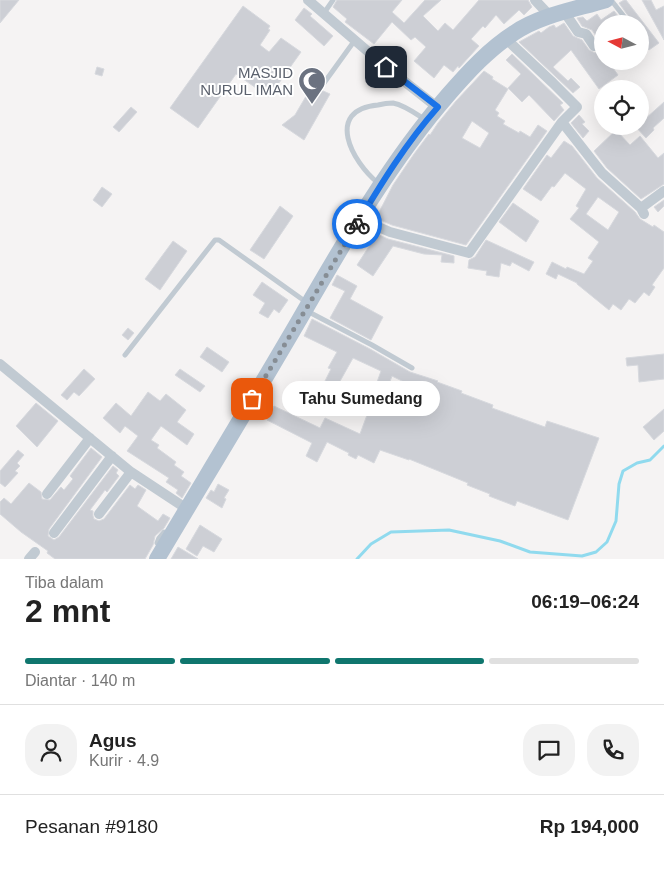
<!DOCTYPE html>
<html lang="id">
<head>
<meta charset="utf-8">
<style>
  body { margin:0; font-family:Arial,sans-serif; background:#f2f2f2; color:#222; height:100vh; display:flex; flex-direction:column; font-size:19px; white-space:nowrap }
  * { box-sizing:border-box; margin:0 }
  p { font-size:16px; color:#767676 }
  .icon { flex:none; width:28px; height:28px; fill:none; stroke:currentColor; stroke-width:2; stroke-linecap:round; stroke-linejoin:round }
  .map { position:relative; height:559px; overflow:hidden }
  .drawer { display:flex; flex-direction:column; background:#fff; flex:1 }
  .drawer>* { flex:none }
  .needle { width:32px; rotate:277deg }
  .buttons { position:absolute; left:594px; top:15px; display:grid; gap:10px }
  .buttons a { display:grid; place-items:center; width:55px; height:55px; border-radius:50%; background:#fff; box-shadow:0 5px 20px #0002; font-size:25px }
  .pin { position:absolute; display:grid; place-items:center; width:42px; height:42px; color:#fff; margin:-21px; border-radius:10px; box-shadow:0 2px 8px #0006 }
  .courier { position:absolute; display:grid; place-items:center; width:50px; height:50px; margin:-25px; border:4px solid #1a73e8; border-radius:50%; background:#fff; color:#222; box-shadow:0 1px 6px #0007 }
  .bubble { position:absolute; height:35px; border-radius:18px; background:#fff; box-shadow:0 5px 20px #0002; font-size:16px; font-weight:700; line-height:35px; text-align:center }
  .headline em { font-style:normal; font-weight:700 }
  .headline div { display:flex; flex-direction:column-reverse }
  .headline { display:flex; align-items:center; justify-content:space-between; height:85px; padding:0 25px }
  h1 { font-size:32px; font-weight:700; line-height:38px }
  .bar { display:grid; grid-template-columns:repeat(4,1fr); gap:8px 5px; align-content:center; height:60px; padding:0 25px }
  .bar i { height:6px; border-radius:4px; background:#e0e0e0 }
  .bar .on { background:#0f766e }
  .bar p { grid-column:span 4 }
  .line { display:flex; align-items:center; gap:12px; padding:0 25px; border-top:1px solid #e0e0e0 }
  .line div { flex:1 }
  .round { display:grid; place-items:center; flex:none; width:52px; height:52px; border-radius:20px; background:#f2f2f2 }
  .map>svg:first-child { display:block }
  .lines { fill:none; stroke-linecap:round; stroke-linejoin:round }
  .stream { stroke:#90daee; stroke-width:3 }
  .building { fill:#cdcfd5; stroke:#d7d9de; fill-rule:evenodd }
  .service { stroke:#c1cad2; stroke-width:5 }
  .minor { stroke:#c1cad2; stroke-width:10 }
  .primary { stroke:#b3c2d1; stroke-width:16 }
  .done { stroke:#868d94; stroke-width:5; stroke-dasharray:0 9 }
  .route { stroke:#1a73e8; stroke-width:6 }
  .labels { text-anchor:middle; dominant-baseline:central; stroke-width:4; stroke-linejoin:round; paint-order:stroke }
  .worship-label { font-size:15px; fill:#5b616d; stroke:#fff; text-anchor:end }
</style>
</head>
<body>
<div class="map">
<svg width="664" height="559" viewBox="0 0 664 559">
  <rect width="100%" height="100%" fill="#f5f3f3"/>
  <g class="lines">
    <path class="stream" d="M 357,559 L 371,544 L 391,532 L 449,530 L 500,541 L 530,552 L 582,556 L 596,552 L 607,542 L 616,521 L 619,484 L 623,471 L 637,463 L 650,460 L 664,446"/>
  </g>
  <path class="building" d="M 0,0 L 19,0 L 0,23 Z
    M 337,0 L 402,0 L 392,12 L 404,23 L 425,0 L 441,0 L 423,16 L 438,31 L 445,23 L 453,30 L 479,0 L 528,0 L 532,7 L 524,15 L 519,10 L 504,24 L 496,15 L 485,28 L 483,26 L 471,39 L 479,46 L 459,68 L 458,66 L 453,72 L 444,65 L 434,78 L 414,61 L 426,47 L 415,37 L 411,40 L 392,22 L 374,44 L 345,22 L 347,19 L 333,7 Z
    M 624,0 L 626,0 L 659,43 L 649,50 L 640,37 L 640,24 L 634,24 L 619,3 Z
    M 642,0 L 651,0 L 656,10 L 664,6 L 664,40 Z
    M 243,6 L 270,26 L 268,29 L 270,30 L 260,45 L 269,52 L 281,38 L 301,52 L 269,97 L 236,74 L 198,128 L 170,108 Z
    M 304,8 L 312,14 L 310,16 L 333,36 L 324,46 L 295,20 Z
    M 614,11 L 623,22 L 602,24 L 602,61 L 608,61 L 618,75 L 599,89 L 571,50 L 553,67 L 568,81 L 571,78 L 580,87 L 573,93 L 519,42 L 539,31 L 541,33 L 549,27 L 554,25 L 556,28 L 564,23 L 573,36 L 582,40 L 589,50 L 595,53 L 600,49 L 600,42 L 592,30 L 582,26 L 577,18 L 583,17 L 587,21 L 597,14 L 601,20 Z
    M 512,54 L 563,103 L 560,105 L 564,110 L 554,121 L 529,95 L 522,102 L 508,88 L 521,74 L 506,60 Z
    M 97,67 L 104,69 L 102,76 L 95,74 Z
    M 484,71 L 493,77 L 492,79 L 508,89 L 495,110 L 499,113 L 497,116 L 505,121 L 503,124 L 519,133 L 520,131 L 530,137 L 538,125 L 547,131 L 466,245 L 392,225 L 376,218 L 393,185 L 414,154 L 429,134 L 430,135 L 438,123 L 456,101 ZM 472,121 L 489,133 L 480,148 L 462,138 Z
    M 312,86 L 330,94 L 304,140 L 282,125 L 295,115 Z
    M 664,102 L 664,118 L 653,128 L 654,130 L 646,138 L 635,126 L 640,126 L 640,114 L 645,119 Z
    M 131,107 L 137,112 L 119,132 L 113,127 Z
    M 579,115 L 585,122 L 582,124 L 589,131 L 583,138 L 571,123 Z
    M 616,130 L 630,145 L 640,136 L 658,158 L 664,153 L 664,184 L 641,199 L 607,168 L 594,151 Z
    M 564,141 L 572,146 L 597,178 L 635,212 L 640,219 L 653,227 L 654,225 L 664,232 L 664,268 L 652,285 L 655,287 L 649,296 L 644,292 L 635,303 L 629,299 L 621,310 L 613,304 L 609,310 L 577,284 L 577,283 L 558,274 L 556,279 L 546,274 L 552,262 L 566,269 L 567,267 L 584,274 L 593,261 L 588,258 L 599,242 L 570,219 L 579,208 L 576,206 L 586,189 L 565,173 L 554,187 L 552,186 L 541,201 L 523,189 L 547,155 L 551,158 ZM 598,197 L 619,212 L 608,230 L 586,214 Z
    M 102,187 L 112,194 L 102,207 L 93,200 Z
    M 664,200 L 664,206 L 658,212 L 654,207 Z
    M 513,203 L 539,221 L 526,242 L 499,222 Z
    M 280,206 L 293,216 L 264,259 L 250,250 Z
    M 377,234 L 388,239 L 454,256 L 454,263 L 441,262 L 442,255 L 424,254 L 393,246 L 373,276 L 357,265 Z
    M 486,240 L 534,262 L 529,271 L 512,262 L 510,266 L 501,263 L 499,277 L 486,275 L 487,271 L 468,268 L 469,260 L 475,257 Z
    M 173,241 L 187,251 L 160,290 L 145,279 Z
    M 337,275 L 357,286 L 350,299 L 383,317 L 371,340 L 330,318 L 345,291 L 332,285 Z
    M 262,282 L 288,300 L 279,313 L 274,309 L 268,318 L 259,313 L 265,303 L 253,295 Z
    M 312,319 L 370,349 L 410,372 L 438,381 L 437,382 L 462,391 L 461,393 L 493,405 L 492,408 L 545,427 L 547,421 L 599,438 L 568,520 L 517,501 L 515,506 L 489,496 L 490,494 L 467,485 L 468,483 L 409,459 L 409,460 L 380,450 L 374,463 L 358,455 L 356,459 L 348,455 L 349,453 L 327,442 L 317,462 L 306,456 L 312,443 L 267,420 L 274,406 L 320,428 L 325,418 L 360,434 L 367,415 L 320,391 L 331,369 L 328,368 L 337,352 L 304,336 ZM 353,358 L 381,371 L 371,399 L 339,383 ZM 392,376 L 406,383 L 395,415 L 376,407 L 384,394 L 385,395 Z
    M 128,328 L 134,333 L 128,340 L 122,335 Z
    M 207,347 L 229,362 L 222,372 L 200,357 Z
    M 664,354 L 664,379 L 639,382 L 638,365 L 627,366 L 626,358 Z
    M 84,369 L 95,379 L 79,396 L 74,392 L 67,400 L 61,395 Z
    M 180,369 L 205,386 L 200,392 L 175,375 Z
    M 148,392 L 160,401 L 166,394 L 186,410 L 177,422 L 194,434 L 187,445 L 161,426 L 151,440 L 159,445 L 157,448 L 176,462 L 174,465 L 184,472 L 181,476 L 191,483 L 182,498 L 176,493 L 178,490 L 166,482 L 169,478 L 127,451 L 138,436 L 125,426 L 120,433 L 103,418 L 116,403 L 131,416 Z
    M 36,403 L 58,421 L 37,447 L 16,426 Z
    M 664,409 L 664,431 L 654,440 L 643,427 Z
    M 91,448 L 102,457 L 49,529 L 48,536 L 54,540 L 59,537 L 113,466 L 118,470 L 116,473 L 119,476 L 107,492 L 105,490 L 90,510 L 93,511 L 93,516 L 94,519 L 99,521 L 104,519 L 130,485 L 135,489 L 138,485 L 146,490 L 137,506 L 158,521 L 163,514 L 170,518 L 164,528 L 155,536 L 153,545 L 145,559 L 55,559 L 47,553 L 48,551 L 21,532 L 0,514 L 0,502 L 4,498 L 11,504 L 29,483 L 41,492 L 42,499 L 50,500 L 61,487 L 64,490 L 73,479 L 70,476 Z
    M 18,450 L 24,455 L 17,463 L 20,466 L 15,471 L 18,473 L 5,487 L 0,483 L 0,471 Z
    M 218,484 L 229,490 L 224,498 L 226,499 L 222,508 L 206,498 L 211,490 L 214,492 Z
    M 200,525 L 222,539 L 214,552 L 203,546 L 197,556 L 186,549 Z
    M 178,547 L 198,559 L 171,559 Z"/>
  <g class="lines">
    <path class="service" d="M 611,0 L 630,24
      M 324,13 L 333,0
      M 324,83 L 355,40
      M 378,183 C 352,162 324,110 378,105 C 382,104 388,103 393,103 C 404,105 415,113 424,119
      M 307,311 L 372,345 L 412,368
      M 125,355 L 215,240 L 219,240 L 306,302
      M 161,547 L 157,543 L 159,538 L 164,532 L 169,534"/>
    <path class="minor" d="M 308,0 L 386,67 L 437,107
      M 535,0 L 550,16
      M 565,13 L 578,32 L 586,34 L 594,46
      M 562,122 L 602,173 L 641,208 L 644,214
      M 641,208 L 664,191
      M 360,219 L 390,232 L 469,253 L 562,122 L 577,107 L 553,83 L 506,39
      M 0,364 L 131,472 L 187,509
      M 47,494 L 90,438
      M 99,514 L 131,472
      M 54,533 L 112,456
      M 29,559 L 35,552"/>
    <path class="primary" d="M 157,559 C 204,480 252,401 298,322 C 343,244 389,163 448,95 C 468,72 489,49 514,33 C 540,15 577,9 606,0"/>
  </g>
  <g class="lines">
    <path class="done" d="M 252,399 L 357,224"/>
    <path class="route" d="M 357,224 C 381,184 406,143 438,107 L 386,67"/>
  </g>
  <defs>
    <symbol id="mosque-pin" viewBox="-11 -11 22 30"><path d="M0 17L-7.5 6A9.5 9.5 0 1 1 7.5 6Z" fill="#6b7280" stroke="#fff"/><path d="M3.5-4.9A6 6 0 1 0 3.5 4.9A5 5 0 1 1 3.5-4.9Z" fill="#fff"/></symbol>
  </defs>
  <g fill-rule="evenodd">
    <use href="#mosque-pin" x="296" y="65" width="32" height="43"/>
  </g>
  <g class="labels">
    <g class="worship-label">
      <text x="293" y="72">MASJID<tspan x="293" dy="17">NURUL IMAN</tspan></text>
    </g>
  </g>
</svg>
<div class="buttons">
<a><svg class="needle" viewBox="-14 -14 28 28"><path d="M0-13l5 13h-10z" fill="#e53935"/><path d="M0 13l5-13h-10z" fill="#767676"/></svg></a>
<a><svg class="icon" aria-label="locate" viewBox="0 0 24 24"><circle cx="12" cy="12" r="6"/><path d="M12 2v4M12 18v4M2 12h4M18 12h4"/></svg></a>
</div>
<div class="pin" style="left:252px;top:399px;background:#ea580c"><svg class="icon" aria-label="bag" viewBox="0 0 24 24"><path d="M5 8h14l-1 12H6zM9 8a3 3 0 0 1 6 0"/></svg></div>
<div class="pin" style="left:386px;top:67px;background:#1f2937"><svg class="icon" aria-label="home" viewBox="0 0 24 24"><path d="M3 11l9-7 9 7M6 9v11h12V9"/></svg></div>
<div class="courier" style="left:357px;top:224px"><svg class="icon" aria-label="bike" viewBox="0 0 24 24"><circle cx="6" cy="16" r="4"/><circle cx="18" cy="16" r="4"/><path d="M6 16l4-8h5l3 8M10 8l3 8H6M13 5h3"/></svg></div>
<div class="bubble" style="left:282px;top:381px;width:158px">Tahu Sumedang</div>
</div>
<section class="drawer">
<div class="headline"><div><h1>2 mnt</h1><p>Tiba dalam</p></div><em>06:19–06:24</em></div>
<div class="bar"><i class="on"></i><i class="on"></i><i class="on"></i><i></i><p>Diantar · 140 m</p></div>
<div class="line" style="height:90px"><a class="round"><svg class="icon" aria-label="person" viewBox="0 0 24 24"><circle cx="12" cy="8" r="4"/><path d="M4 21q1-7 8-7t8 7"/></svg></a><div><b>Agus</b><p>Kurir · 4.9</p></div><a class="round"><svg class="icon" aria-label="chat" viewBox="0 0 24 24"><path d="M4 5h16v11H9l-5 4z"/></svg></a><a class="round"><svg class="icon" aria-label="phone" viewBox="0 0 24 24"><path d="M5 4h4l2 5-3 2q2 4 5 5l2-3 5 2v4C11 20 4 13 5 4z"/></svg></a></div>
<div class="line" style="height:65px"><div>Pesanan #9180</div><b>Rp 194,000</b></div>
</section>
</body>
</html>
